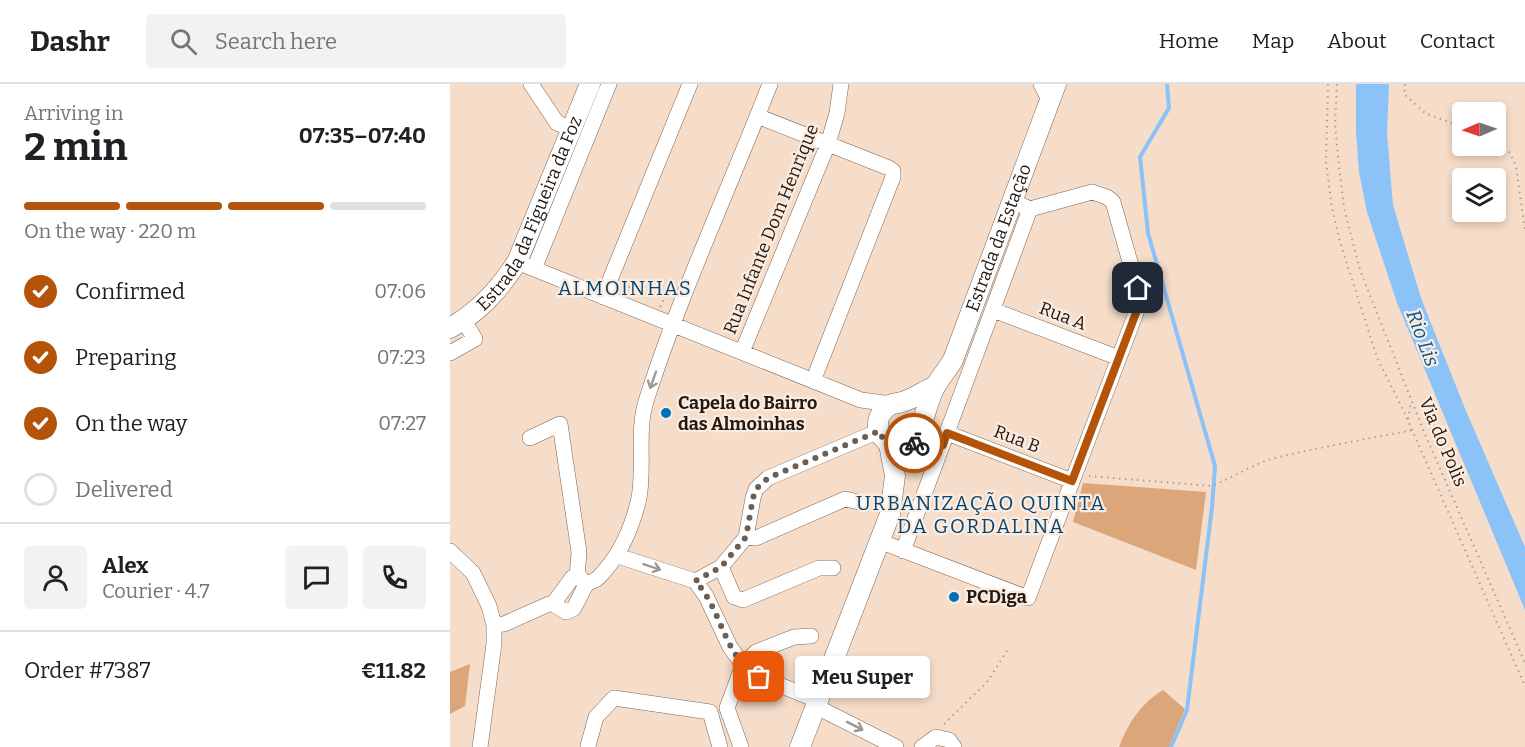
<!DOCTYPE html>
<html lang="en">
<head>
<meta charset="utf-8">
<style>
  body { margin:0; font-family:Bitter,serif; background:#f2f2f2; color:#202124; height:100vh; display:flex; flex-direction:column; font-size:22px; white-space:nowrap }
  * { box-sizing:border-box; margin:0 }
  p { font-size:20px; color:#757577 }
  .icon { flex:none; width:33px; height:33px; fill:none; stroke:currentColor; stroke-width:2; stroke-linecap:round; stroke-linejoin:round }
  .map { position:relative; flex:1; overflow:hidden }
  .details { display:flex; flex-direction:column; background:#fff; width:450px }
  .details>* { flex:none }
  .needle { width:39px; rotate:268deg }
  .buttons { position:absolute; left:1002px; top:18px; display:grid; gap:12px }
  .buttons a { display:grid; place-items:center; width:54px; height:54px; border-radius:6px; background:#fff; box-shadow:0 3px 9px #0003; font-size:30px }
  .pin { position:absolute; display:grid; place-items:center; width:51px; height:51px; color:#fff; margin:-26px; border-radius:12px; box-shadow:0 3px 9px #0006 }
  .courier { position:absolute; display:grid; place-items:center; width:60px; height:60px; margin:-30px; border:4px solid #b45309; border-radius:50%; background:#fff; color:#222; box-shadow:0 2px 8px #0007 }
  .bubble { position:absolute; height:42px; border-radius:6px; background:#fff; box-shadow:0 3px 9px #0003; font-size:20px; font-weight:700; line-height:42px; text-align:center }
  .headline em { font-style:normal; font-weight:700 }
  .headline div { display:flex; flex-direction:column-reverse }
  .headline { display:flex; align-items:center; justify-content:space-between; height:102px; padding:0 24px }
  h1 { font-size:39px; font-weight:700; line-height:45px }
  .bar { display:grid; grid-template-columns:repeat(4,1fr); gap:9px 6px; align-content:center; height:72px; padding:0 24px }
  .bar i { height:8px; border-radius:4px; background:#e0e0e0 }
  .bar .current { background:#b45309 }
  .bar p { grid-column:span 4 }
  .line { display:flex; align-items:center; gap:15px; padding:0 24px; border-top:2px solid #e0e0e0 }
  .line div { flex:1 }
  .round { display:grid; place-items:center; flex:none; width:63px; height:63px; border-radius:6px; background:#f2f2f2 }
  ol { padding:0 24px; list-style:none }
  li { display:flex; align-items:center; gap:18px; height:66px }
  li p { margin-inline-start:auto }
  li .icon { padding:6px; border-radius:50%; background:#b45309; color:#fff; stroke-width:4 }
  li:last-child { color:#757577 }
  li i { width:33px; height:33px; border:3px solid #e0e0e0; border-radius:50% }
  header { display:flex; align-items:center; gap:36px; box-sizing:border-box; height:84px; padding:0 30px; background:#fff; border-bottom:2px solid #e0e0e0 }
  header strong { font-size:28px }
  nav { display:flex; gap:33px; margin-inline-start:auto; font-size:21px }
  .search { width:420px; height:54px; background:#f2f2f2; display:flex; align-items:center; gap:15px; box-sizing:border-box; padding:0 21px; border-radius:6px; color:#757577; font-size:22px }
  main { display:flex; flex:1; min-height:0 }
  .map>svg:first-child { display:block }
  .green { fill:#dca67b }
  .water { fill:#8bc3f8 }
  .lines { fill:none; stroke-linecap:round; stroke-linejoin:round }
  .stream { stroke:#8bc3f8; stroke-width:4 }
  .minor-casing { stroke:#7c6655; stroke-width:16 }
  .major-casing { stroke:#7c6655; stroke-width:21 }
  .path { stroke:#b19e8e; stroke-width:2; stroke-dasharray:1.5 4.5; stroke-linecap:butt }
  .minor { stroke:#fff; stroke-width:15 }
  .major { stroke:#fff; stroke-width:20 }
  .oneway { stroke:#9c9894 }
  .done { stroke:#6c5e52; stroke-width:6; stroke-dasharray:0 10.8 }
  .route { stroke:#b45309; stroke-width:8 }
  .poi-dot { fill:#006fba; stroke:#fcece0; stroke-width:2 }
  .labels { text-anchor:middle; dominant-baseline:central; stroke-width:4.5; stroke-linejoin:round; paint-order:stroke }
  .street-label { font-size:18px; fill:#221912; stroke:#fcece0 }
  .poi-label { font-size:18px; font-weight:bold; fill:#221912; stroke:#fcece0; text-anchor:start }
  .neighbourhood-label { font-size:20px; letter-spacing:1.5px; fill:#044574; stroke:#fcece0 }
  .water-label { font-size:20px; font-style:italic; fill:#045995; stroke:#fcece0 }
</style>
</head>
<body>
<header>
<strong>Dashr</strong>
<div class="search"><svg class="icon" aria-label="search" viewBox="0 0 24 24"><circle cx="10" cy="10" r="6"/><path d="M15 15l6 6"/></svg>Search here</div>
<nav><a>Home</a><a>Map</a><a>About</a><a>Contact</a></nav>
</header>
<main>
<section class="details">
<div class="headline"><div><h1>2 min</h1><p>Arriving in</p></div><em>07:35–07:40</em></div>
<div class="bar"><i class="current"></i><i class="current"></i><i class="current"></i><i></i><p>On the way · 220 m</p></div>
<ol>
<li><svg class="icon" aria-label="check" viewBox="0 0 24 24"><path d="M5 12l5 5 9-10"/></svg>Confirmed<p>07:06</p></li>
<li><svg class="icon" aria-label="check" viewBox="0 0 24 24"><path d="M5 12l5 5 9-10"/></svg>Preparing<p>07:23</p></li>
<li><svg class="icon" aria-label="check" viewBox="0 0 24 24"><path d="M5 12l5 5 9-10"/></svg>On the way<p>07:27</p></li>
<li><i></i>Delivered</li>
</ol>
<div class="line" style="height:108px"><a class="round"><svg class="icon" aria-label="person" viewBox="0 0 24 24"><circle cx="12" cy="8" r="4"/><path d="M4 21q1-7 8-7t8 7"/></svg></a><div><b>Alex</b><p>Courier · 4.7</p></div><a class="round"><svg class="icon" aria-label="chat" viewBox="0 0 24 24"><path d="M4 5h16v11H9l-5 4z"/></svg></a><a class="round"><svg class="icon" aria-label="phone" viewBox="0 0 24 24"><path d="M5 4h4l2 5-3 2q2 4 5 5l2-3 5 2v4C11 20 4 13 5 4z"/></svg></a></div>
<div class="line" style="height:78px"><div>Order #7387</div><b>€11.82</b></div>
</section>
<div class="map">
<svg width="1075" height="663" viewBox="0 0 1075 663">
  <rect width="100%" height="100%" fill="#f6ddc9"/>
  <path class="green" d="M 633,399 L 756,408 L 746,486 L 623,438 Z
    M 20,580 L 15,622 L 0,630 L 0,588 Z
    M 713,606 L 735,625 L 719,663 L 669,663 C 678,639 691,619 713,606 Z"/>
  <path class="water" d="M 906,0 L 939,0 L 937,49 L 943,121 L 971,214 L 1016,327 L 1075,463 L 1075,526 L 947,219 L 917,128 L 909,88 L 906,48 Z"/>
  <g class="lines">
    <path class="stream" d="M 717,0 L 719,24 L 690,73 L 698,149 L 765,382 L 762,423 L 737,626 L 721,663"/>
    <defs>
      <path id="minor" d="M 81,0 L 107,39 L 122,45
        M 591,0 L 600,18
        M 307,32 L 439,84 L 443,87 L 443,93 L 363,297
        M 67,178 L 411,316 L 442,320
        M 84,185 L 159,0
        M 153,213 L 240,0
        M 543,226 L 669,274
        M 292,268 L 378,60 L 387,29 L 391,0
        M 0,269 L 25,255 L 14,237
        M 497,349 L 622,397
        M 80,354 L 110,340 L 129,468 L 127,493
        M 296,453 L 306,454 L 395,415 L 409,418
        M 429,457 L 578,514 L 689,221 L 690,213 L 663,118 L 657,113 L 642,108 L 580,125 L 563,117
        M 0,467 L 23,489 L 39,522 L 44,541 L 44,560 L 30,663
        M 453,467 L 580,125
        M 168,472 L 245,497 L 256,512 L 280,563 L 293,581 L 309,593 L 367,616
        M 271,483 L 284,513 L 293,516 L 369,484 L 383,484
        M 245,497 L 271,483 L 296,453 L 303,414 L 306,405 L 318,394 L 429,347
        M 136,501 L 131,494 L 122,494 L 106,516 L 106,522 L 116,528 L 123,525 C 127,520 133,505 136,501 C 139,498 145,497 148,494 C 170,472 182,445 189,414 C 195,382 186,346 197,314 C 231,208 279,105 320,0
        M 44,541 L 54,540 L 99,520 L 106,520
        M 365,622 L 446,663
        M 138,662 L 146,633 L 164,614 L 260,628 L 270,663
        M 291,663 L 277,624 L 293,581 L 306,568 L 344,553 L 361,552
        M 472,663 L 486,653 L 499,656 L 504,663"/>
      <g id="major">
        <path id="s1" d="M 0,244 C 29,228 49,206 67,178 L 140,0"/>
        <path id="s2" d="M 485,302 C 474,307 463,315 452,318 C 445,320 440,319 435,325 C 413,346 448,379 468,355 C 473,349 472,341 474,333 C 477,324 480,312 485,303 C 490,294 497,286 503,276 L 606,0"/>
        <path d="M 350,663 L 440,430 L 445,392 L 439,360"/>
      </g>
    </defs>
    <use href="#minor" class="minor-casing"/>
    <use href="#major" class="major-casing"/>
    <path class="path" d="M 878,0 L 876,78 L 882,124 L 890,158 L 920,252 L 928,276 L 955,330 L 1075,602
      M 887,0 L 885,40 L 889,82 L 894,124 L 910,186 L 974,348 L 1075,579
      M 955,0 L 954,10 L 975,29 L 1012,43
      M 1046,55 L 1060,69 L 1066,82 L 1075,147
      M 176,209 L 180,202
      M 210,223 L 214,215
      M 958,335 L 961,317
      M 639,392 L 761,402 C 783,394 802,380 825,374 C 870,363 917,355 963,346
      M 494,640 L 538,597 L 558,565"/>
    <use href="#minor" class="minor"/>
    <use href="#major" class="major"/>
  </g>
  <defs><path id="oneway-shaft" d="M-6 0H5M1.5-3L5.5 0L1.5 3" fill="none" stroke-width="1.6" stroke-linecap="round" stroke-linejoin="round" transform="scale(1.5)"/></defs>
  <g class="oneway">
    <use href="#oneway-shaft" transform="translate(203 296) rotate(110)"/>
    <use href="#oneway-shaft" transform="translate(202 483) rotate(18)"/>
    <use href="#oneway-shaft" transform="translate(405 642) rotate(27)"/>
  </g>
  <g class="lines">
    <path class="done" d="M 309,593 C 272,571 273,526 245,497 L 271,483 L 296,453 L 303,414 L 306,405 L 318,394 L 429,347 C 435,362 450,367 464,359"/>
    <path class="route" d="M 464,359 L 470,351 L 493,361 L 497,349 L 622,397 L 689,221 L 688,204"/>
  </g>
  <g class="poi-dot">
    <circle cx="216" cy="329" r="6"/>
    <circle cx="504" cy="513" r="6"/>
  </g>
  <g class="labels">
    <g class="street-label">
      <text stroke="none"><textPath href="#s1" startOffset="144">Estrada da Figueira da Foz</textPath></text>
      <text transform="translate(321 145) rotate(-68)">Rua Infante Dom Henrique</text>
      <text stroke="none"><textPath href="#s2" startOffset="346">Estrada da Estação</textPath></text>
      <text transform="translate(613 232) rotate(21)">Rua A</text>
      <text transform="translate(567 355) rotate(21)">Rua B</text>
      <text transform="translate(993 358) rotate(67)">Via do Polis</text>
    </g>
    <g class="poi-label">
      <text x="228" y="319">Capela do Bairro<tspan x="228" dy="21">das Almoinhas</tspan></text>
      <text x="516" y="513">PCDiga</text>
    </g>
    <g class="neighbourhood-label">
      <text x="175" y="204">ALMOINHAS</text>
      <text x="531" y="419">URBANIZAÇÃO QUINTA<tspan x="531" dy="23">DA GORDALINA</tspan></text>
    </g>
    <g class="water-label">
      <text transform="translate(973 254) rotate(69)">Rio Lis</text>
    </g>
  </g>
</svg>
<div class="buttons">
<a><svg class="needle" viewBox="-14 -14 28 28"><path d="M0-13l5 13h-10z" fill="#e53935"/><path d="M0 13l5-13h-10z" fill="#757577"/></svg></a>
<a><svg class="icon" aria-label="layers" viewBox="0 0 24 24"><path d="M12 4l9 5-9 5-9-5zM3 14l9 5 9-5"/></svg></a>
</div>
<div class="pin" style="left:309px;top:593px;background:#ea580c"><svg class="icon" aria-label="bag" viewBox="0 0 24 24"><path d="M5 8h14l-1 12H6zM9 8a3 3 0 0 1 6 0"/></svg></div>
<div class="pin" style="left:688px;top:204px;background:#1f2937"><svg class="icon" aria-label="home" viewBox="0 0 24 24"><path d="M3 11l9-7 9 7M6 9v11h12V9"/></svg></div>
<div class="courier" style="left:464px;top:359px"><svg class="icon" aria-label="bike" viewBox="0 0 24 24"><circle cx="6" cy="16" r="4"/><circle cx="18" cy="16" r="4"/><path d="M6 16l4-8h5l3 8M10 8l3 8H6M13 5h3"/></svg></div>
<div class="bubble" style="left:345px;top:572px;width:135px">Meu Super</div>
</div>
</main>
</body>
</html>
